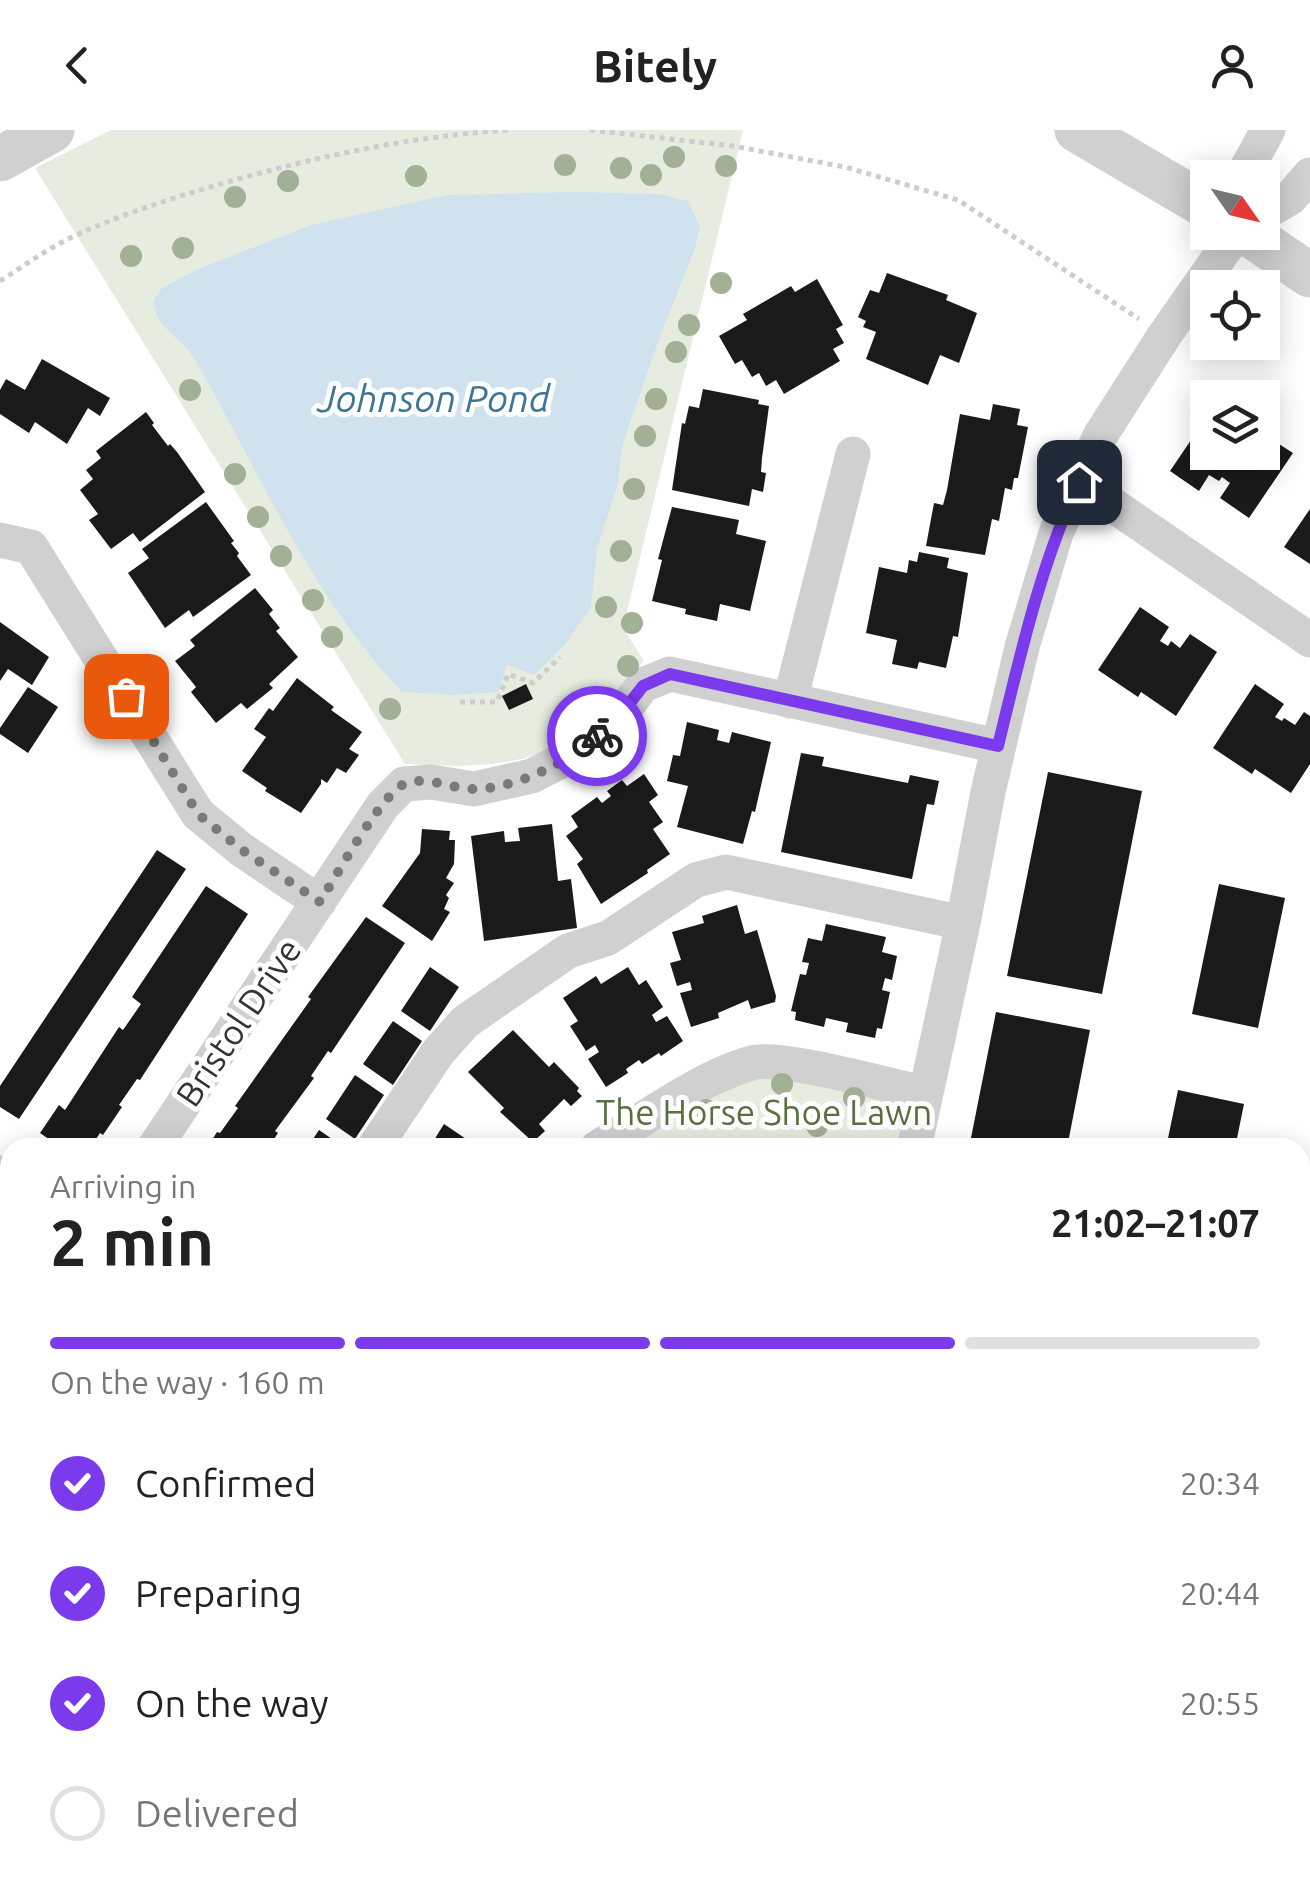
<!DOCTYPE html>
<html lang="en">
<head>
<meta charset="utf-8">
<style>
  body { margin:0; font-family:Ubuntu,sans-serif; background:#f6f6f6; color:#222; height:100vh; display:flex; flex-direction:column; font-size:38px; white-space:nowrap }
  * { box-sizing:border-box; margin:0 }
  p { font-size:32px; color:#767676 }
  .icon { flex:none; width:55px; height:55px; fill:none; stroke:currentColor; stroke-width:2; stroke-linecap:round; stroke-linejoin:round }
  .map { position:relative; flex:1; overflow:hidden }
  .drawer { position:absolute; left:0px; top:1008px; width:1310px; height:752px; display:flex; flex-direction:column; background:#fff; border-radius:30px 30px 0 0; box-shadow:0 5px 25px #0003 }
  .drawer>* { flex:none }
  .needle { width:65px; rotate:124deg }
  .tools { position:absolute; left:1190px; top:30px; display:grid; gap:20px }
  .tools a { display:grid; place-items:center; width:90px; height:90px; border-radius:0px; background:#fff; box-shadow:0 5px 25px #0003; font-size:50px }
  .pin { position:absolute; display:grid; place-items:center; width:85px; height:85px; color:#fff; margin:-42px; border-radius:20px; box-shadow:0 5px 15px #0006 }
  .courier { position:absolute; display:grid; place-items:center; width:100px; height:100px; margin:-50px; border:8px solid #7c3aed; border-radius:50%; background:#fff; color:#222; box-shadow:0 2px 12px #0007 }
  .summary em { font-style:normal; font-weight:600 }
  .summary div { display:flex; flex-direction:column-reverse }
  .summary { display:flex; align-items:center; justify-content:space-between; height:170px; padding:0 50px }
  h1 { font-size:65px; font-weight:600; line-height:75px }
  .bar { display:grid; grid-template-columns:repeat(4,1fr); gap:15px 10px; align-content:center; height:120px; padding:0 50px }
  .bar i { height:12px; border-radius:8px; background:#e0e0e0 }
  .bar .active { background:#7c3aed }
  .bar p { grid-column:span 4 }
  ol { padding:0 50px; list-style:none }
  li { display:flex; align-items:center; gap:30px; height:110px }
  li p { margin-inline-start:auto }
  li .icon { padding:10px; border-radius:50%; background:#7c3aed; color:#fff; stroke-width:4 }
  li:last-child { color:#767676 }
  li i { width:55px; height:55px; border:5px solid #e0e0e0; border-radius:50% }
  header { display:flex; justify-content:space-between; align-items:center; height:130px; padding:0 50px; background:#fff; font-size:45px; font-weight:600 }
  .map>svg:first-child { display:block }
  .green { fill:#e6ecdf }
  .water { fill:#cfe2ee }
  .building { fill:#1a1a1a }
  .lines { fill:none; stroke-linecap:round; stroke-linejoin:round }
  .path { stroke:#cdcdcd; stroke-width:5; stroke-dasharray:5 5; stroke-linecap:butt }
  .service { stroke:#d0d0d0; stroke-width:18 }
  .minor { stroke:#d0d0d0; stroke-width:35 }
  .tertiary { stroke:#d0d0d0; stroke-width:45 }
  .secondary { stroke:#bdbdbd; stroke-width:52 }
  .tree { fill:#a2b095 }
  .done { stroke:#7a7a7a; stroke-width:10; stroke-dasharray:0 18 }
  .route { stroke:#7c3aed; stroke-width:12 }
  .labels { text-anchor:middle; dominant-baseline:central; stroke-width:10; stroke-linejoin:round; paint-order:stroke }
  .street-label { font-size:35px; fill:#333; stroke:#fff }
  .park-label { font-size:35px; fill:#56703f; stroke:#fff }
  .water-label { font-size:38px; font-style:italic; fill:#3f7597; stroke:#fff }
</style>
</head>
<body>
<header><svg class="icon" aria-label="back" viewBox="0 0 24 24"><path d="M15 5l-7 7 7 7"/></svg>Bitely<svg class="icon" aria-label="person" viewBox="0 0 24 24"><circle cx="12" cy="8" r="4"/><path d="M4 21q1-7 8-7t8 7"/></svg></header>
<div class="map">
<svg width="1310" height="1758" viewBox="0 0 1310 1758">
  <rect width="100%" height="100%" fill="#fff"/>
  <path class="green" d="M 111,0 L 743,0 L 623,498 L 644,531 C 624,550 608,575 588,594 C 536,641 470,637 405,634 L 35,38 Z
    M 774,946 L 894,973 L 902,989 L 896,1017 L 626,1018 L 738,954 Z"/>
  <path class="water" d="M 576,62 L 659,64 L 688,71 L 700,96 L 695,118 L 657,215 L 623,313 L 617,357 L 597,419 L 591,478 L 563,517 L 534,545 L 507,534 L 498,562 L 455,565 L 402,562 C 312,467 260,344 196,231 C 182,207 157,201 153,171 L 162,158 L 196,140 L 311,95 L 447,65 Z"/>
  <path class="building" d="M 887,143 L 948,165 L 946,170 L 977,183 L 959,233 L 940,225 L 928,255 L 866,229 L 876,202 L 863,197 L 866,191 L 858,187 L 870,160 L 879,163 Z
    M 817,149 L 843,195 L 836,199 L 844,213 L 833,219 L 840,231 L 784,264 L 776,250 L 766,256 L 759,243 L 752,247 L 742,230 L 735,234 L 719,206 L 747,190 L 743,184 L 791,156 L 795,162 Z
    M 42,229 L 110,268 L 100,286 L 88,278 L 67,314 L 35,292 L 29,303 L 0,284 L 0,260 L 6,249 L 25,260 Z
    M 703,259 L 759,270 L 758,274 L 769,276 L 762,328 L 761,342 L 766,343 L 763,362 L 752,359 L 749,376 L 672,360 L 682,293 L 685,294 L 689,276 L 699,278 Z
    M 993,274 L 1020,279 L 1017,295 L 1028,297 L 1018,348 L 1014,348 L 1012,360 L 1005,358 L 999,391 L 992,389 L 985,425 L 926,416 L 934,373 L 943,375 L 947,360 L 960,284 L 990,290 Z
    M 146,282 L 154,293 L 152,295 L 168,316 L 170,314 L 177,322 L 205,362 L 140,412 L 133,403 L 111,419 L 89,390 L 98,384 L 80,360 L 93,349 L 86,340 L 101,328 L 96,321 Z
    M 1208,285 L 1208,322 L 1262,322 L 1262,303 L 1293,323 L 1249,388 L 1220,368 L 1230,353 L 1222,347 L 1219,351 L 1209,345 L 1199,361 L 1170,341 Z
    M 206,372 L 234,411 L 231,413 L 239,423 L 237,426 L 251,445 L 193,487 L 189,480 L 165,498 L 128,443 L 149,428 L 142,419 Z
    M 672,377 L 739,390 L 736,404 L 766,411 L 750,481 L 720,474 L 717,491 L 685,484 L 686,479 L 652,471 L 662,430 L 658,429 Z
    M 1310,379 L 1310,434 L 1284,417 Z
    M 919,422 L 949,428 L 947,438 L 968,443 L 958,507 L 953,506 L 946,538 L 919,532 L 917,539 L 892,534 L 897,510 L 866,503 L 879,437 L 907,443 L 909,430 L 917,432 Z
    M 255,458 L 273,480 L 269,484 L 280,498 L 276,501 L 298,527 L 269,554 L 273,558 L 247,579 L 241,573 L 216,593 L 191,562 L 196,557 L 175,531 L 195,516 L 190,510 Z
    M 1140,477 L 1169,497 L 1160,511 L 1168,516 L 1171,511 L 1180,518 L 1190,504 L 1217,522 L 1176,586 L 1141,562 L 1138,567 L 1098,540 Z
    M 0,492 L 49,527 L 32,555 L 8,539 L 0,551 Z
    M 297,548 L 334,577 L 331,580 L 362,602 L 349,619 L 359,625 L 346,643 L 337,638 L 327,653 L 321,649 L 321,654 L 301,683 L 265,661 L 267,658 L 242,641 L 266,607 L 254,599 L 269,578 L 273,581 Z
    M 526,554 L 533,569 L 509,580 L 502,566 Z
    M 1255,554 L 1284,574 L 1275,587 L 1282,591 L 1284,588 L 1295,595 L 1304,582 L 1310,586 L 1310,634 L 1291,663 L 1255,639 L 1252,644 L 1213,618 Z
    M 28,557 L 58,577 L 28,623 L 0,604 L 0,598 Z
    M 687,592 L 719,600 L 717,610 L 729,613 L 732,602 L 771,612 L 755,682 L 752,681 L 743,714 L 677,697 L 688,656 L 667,651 L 673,625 L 680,626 Z
    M 801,623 L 824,627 L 822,636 L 908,653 L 910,645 L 939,651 L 934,675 L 927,674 L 912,749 L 781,722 Z
    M 1048,642 L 1142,661 L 1102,864 L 1007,846 Z
    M 644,644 L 658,665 L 649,672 L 663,692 L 653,699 L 670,724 L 647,740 L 648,743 L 601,774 L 577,734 L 583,729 L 566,706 L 578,697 L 571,686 L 597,667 L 602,673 L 611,666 L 607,661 L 622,650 L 627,656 Z
    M 552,694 L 558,751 L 571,749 L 577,798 L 484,811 L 471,706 L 504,701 L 505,712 L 520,711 L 518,698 Z
    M 422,699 L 450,701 L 449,710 L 455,710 L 454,734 L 446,748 L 454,753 L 446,765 L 449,768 L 444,779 L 450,782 L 432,811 L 382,776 L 420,723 Z
    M 157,720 L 186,739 L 19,989 L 0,977 L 0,956 Z
    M 1219,754 L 1285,768 L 1258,898 L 1192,884 Z
    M 206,756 L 248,784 L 140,950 L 137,949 L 119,975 L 122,977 L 103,1005 L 100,1003 L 90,1018 L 62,1018 L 40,1003 L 59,975 L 65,980 L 119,897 L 123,900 L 141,874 L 132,867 Z
    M 737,775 L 745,804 L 757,800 L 776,866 L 775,872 L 751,879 L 748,870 L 718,883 L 719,888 L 691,897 L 680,863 L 692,860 L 690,852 L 677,856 L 670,833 L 681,830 L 672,802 L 704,793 L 702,786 Z
    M 366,787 L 405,813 L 331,923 L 328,921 L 311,946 L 314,948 L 275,1001 L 278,1003 L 268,1018 L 207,1018 L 217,1002 L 220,1003 L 238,978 L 235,976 L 311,869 L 308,867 Z
    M 826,794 L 886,807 L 882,822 L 897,826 L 892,850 L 885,848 L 882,860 L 890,862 L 882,899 L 877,898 L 875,908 L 846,902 L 848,893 L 826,888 L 824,897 L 795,890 L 796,882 L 791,881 L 800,844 L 806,845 L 809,833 L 802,832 L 808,808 L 822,811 Z
    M 430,837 L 459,857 L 430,901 L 401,881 Z
    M 628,837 L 639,855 L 646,850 L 663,877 L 652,885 L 656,892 L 667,886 L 683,911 L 661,926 L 659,923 L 642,934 L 639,930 L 626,939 L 628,943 L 606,957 L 588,929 L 599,922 L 595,915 L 586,921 L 570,896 L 578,891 L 563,868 L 596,846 L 601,854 Z
    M 996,882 L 1090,900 L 1067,1018 L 969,1018 Z
    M 393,891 L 422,911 L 393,955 L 363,934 Z
    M 513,900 L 549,937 L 554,932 L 579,958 L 577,961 L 582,966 L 571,976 L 564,969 L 539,994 L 545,1001 L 533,1012 L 500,982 L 504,978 L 468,942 Z
    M 355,945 L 384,965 L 355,1009 L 326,989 Z
    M 1178,960 L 1244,974 L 1235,1018 L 1166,1018 Z
    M 444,994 L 472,1013 L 475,1009 L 488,1018 L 429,1018 Z
    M 319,1000 L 345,1018 L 307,1018 Z
    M 0,1113 L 10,1120 L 10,1135 L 0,1150 Z
    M 0,1434 L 10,1440 L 10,1457 L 0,1472 Z
    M 10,1498 L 10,1548 L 0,1542 L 0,1513 Z
    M 10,1642 L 10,1679 L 0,1672 L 0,1657 Z
    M 130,1750 L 352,1750 L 346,1758 L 125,1758 Z
    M 439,1750 L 473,1750 L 485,1758 L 434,1758 Z
    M 1040,1750 L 1172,1750 L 1179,1754 L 1177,1758 L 1035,1758 Z"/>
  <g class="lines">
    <path class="path" d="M 590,0 L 733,16 L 845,37 L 958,70 L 1139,189
      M 0,151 C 24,136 47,119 72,107 C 126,82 182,65 238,49 C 328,24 417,6 509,0
      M 460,572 L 497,572 L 508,544 L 533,553 L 560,527
      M 956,1750 L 981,1758"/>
    <path class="service" d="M 1300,1523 L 1310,1529
      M 0,1721 L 10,1728
      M 44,1750 L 57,1758
      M 12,1758 L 17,1750
      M 394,1758 L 399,1750"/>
    <path class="minor" d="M 1246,48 L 1247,38 L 1268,0
      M 1262,84 L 1290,68 L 1310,45
      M 1079,352 L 1310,510
      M 0,410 L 31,417 L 198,684 L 242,720 L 319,772
      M 790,571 L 853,324
      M 154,1018 L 383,675 L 404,654 L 431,652 L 474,659 L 532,646 L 582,620 L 618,588 L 643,555 L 670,544 L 998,616
      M 374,1018 L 439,921 L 465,892 L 568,821 L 608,808 L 696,750 L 726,742 L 963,793
      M 597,1018 C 641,991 703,946 752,933 C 782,925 889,956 925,963
      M 914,1018 L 963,793 L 988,662 L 1022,517 L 1056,403 L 1100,306 L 1164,206 L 1237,102
      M 0,1043 L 10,1050
      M 0,1242 L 10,1228
      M 716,1758 L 719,1750"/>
    <path class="tertiary" d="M 1077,0 L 1208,77
      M 0,29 L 52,0
      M 1246,102 L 1310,145"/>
    <path class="secondary" d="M 0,1313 L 10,1319
      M 0,1377 L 10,1384
      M 565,1750 L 580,1758
      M 749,1750 L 806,1758"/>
  </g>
  <g class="tree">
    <circle cx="674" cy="27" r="11"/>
    <circle cx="565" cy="35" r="11"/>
    <circle cx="726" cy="36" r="11"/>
    <circle cx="621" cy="38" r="11"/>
    <circle cx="651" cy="45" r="11"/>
    <circle cx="416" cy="46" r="11"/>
    <circle cx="288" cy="51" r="11"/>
    <circle cx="235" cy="67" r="11"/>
    <circle cx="183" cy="118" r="11"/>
    <circle cx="131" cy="126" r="11"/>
    <circle cx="721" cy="153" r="11"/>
    <circle cx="689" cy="195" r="11"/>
    <circle cx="676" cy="222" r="11"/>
    <circle cx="190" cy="260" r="11"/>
    <circle cx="656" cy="269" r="11"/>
    <circle cx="645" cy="306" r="11"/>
    <circle cx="235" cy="344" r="11"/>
    <circle cx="634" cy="359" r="11"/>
    <circle cx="258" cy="387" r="11"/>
    <circle cx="621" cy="421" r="11"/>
    <circle cx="281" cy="426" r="11"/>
    <circle cx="313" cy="470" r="11"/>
    <circle cx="606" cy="477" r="11"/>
    <circle cx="632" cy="493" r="11"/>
    <circle cx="332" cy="507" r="11"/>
    <circle cx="628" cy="536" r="11"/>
    <circle cx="390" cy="579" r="11"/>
    <circle cx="782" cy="954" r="11"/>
    <circle cx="854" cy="968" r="11"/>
    <circle cx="706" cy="980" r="11"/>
    <circle cx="817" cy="996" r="11"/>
  </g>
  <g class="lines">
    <path class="done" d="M 126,566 L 198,684 L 242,720 L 320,772 C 335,748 381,665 404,654 C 425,645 452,659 473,659 C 515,659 567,633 597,606"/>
    <path class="route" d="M 597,606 L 618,588 L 643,556 L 670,544 L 998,616 C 1020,526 1040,436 1079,352"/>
  </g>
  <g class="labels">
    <g class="street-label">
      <text transform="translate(238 892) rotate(-56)">Bristol Drive</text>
    </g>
    <g class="park-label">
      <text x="764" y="982">The Horse Shoe Lawn</text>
    </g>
    <g class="water-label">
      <text x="434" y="268">Johnson Pond</text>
    </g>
  </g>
</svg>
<div class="tools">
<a><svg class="needle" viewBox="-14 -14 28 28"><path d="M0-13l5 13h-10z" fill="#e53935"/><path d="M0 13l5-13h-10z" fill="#767676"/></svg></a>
<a><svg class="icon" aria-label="locate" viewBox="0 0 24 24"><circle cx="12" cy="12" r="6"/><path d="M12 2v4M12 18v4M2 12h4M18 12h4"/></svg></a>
<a><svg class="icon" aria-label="layers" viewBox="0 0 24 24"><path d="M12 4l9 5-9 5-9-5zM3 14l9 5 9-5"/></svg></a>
</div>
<div class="pin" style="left:126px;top:566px;background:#ea580c"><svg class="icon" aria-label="bag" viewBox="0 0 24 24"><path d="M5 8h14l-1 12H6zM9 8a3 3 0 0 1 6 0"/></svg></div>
<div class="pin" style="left:1079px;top:352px;background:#1f2937"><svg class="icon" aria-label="home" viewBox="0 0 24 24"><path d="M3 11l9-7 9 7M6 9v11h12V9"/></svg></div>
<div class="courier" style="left:597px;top:606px"><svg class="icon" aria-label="bike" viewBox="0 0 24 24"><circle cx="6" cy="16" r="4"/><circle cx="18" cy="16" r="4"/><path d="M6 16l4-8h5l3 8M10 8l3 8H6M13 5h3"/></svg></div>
<section class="drawer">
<div class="summary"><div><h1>2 min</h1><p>Arriving in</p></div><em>21:02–21:07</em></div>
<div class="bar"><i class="active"></i><i class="active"></i><i class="active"></i><i></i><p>On the way · 160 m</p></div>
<ol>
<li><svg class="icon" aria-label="check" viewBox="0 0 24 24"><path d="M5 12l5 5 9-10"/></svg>Confirmed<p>20:34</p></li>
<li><svg class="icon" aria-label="check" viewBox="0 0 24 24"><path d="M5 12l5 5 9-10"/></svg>Preparing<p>20:44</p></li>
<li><svg class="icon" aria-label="check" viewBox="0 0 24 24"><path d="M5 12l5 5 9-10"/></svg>On the way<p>20:55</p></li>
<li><i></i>Delivered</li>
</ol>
</section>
</div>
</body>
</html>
